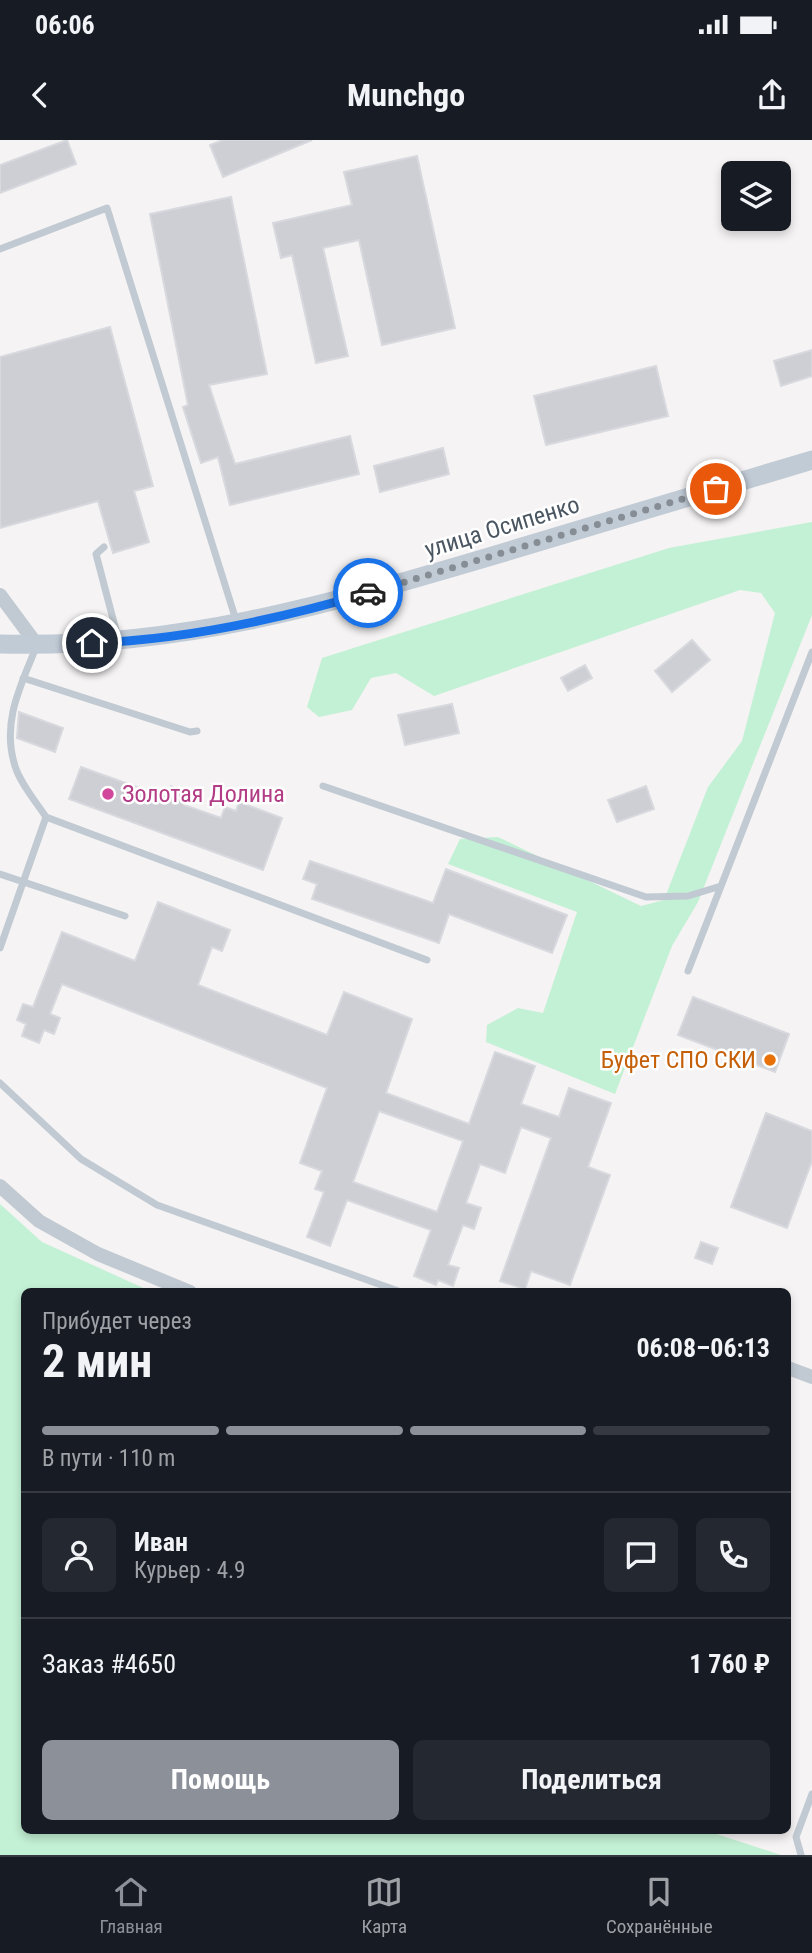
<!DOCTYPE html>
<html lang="ru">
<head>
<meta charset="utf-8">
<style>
  body { margin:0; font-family:"Roboto Condensed",sans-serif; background:#242831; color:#f1f3f6; height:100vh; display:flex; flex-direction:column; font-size:26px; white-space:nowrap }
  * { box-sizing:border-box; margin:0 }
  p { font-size:23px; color:#9ea1a6 }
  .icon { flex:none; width:38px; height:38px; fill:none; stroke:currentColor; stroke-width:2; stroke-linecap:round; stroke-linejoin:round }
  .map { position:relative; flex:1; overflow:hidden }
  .panel { position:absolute; left:21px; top:1148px; width:770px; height:546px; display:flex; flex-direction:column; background:#171b24; border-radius:10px; box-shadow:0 4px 10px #0003 }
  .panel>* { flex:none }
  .fabs { position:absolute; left:721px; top:21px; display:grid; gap:14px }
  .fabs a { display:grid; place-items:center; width:70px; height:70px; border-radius:10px; background:#171b24; box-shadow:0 4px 10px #0003; font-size:35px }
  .pin { position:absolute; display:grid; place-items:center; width:60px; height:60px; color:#fff; margin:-30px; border:4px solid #fff; border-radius:50%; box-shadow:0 2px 7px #0007 }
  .courier { position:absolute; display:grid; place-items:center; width:70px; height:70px; margin:-35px; border:5px solid #1a73e8; border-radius:50%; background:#fff; color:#222; box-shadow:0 2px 9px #0007 }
  .overview em { font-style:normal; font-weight:700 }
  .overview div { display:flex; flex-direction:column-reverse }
  .overview { display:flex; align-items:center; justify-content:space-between; height:119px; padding:0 21px }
  h1 { font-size:46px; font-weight:700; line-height:52px }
  .bar { display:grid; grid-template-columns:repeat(4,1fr); gap:10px 7px; align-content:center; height:84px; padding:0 21px }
  .bar i { height:9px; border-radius:5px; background:#363941 }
  .bar .active { background:#8c9099 }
  .bar p { grid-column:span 4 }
  .line { display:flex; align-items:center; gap:18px; padding:0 21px; border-top:2px solid #363941 }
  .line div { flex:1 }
  .round { display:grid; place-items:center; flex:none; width:74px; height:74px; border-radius:10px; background:#242831 }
  .action { display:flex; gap:14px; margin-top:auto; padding:14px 21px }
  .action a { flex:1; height:80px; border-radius:10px; background:#8c9099; color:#fff; font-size:28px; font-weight:700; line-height:80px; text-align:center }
  .action a+a { background:#242831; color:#f1f3f6 }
  .status { display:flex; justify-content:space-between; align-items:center; height:49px; padding:0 35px; background:#171b24; direction:ltr }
  .status svg { height:19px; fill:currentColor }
  header { display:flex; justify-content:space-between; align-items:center; height:91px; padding:0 21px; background:#171b24; font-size:32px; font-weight:700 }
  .tab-bar { display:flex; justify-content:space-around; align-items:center; height:98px; border-top:2px solid #363941; background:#171b24; font-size:19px; color:#9ea1a6 }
  .tab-bar a { display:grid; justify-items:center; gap:4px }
  .tab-bar .active { color:#8c9099 }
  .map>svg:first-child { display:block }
  .green { fill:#c3f1d5 }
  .building { fill:#cdcfd5; stroke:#d7d9de; stroke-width:2; fill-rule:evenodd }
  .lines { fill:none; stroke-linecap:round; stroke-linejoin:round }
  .service { stroke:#c1cad2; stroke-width:7 }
  .minor { stroke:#c1cad2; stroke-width:14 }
  .secondary { stroke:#c1cbd6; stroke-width:19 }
  .done { stroke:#868d94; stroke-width:7; stroke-dasharray:0 12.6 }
  .route { stroke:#1a73e8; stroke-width:9 }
  .hotel-dot { fill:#d1479c; stroke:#fff; stroke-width:2.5 }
  .food-dot { fill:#e8710a; stroke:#fff; stroke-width:2.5 }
  .labels { text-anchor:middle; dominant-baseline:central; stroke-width:5; stroke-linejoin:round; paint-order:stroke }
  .street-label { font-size:24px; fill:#4a5661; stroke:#fff }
  .hotel-label { font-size:24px; fill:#b23c85; stroke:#fff; text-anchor:start }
  .food-label { font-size:24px; fill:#c56008; stroke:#fff; text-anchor:end }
</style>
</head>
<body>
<div class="status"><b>06:06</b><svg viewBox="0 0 49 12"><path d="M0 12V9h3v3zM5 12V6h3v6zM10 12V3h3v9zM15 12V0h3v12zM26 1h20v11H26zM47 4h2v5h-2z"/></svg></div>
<header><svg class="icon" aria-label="back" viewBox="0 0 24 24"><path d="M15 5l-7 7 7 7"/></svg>Munchgo<svg class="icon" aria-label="share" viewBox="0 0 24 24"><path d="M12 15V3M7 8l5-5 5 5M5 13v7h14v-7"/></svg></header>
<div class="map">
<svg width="812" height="1715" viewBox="0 0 812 1715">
  <rect width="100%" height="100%" fill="#f5f3f3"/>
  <path class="green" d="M 812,382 L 812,475 L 698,762 L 672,806 L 615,954 L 486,902 L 487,885 L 518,868 L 543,873 L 577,772 L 448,724 L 460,699 L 498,697 L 641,766 L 664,760 L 708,647 L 742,601 L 775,473 L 761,453 L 740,450 L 434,556 L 396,533 L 371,538 L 352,570 L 319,577 L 307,567 L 322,518 L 669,408 Z
    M 0,1064 L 42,1102 L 150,1151 L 24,1152 L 24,1690 L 704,1690 L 781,1715 L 0,1715 Z"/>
  <path class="building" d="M 67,0 L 76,24 L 0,53 L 0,25 Z
    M 223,0 L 312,0 L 223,37 L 210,5 Z
    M 417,16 L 455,188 L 382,205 L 359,100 L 323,108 L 348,216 L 316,223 L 292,115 L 281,118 L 273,83 L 352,65 L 344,32 Z
    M 231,57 L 267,234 L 209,245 L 235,324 L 350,296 L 359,334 L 230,365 L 218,317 L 201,323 L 183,267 L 188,265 L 150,74 Z
    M 110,187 L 153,346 L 134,351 L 149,402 L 113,413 L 98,361 L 0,388 L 0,217 Z
    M 812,210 L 812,236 L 781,246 L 774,221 Z
    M 656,226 L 668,276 L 546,305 L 534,256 Z
    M 443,308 L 449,334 L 380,352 L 374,326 Z
    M 692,500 L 710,520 L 672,552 L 655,531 Z
    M 585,525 L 592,538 L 568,551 L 561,538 Z
    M 452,564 L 459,593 L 405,605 L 398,575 Z
    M 19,572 L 63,588 L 55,612 L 17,598 Z
    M 81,627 L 167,658 L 171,646 L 188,653 L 184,665 L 221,678 L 225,667 L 236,671 L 239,662 L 282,678 L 263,730 L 69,659 Z
    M 646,646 L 654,669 L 617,682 L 608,660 Z
    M 310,721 L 433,763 L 446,729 L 567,775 L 552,813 L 449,774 L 439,803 L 312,759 L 317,744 L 303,739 Z
    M 158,762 L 230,790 L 222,811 L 212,807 L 198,845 L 327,895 L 344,852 L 412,879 L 386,953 L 469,984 L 495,912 L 535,926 L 521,964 L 559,977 L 569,948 L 611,963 L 588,1027 L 610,1035 L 570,1145 L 531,1131 L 525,1149 L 500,1141 L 551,998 L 521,987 L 505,1033 L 480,1024 L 466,1063 L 481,1068 L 474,1089 L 463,1085 L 448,1125 L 459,1128 L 453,1146 L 438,1140 L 436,1145 L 414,1136 L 431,1090 L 347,1060 L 330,1106 L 307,1097 L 324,1052 L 315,1049 L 322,1031 L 300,1023 L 327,948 L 62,844 L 50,874 L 60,878 L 54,894 L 44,890 L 39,903 L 22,896 L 26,884 L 17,880 L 23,864 L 33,867 L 62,792 L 135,821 ZM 379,971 L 463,1001 L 437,1072 L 353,1042 Z
    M 693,857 L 789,894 L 775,932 L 678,895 Z
    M 766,973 L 812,991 L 812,1021 L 787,1088 L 731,1067 Z
    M 701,1102 L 718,1108 L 712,1124 L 695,1118 Z"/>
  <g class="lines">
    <path class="service" d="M 0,109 L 107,68 L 236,480
      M 104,407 L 96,414 L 118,498
      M 37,505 C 21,545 1,582 15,626 C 20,643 36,662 46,677 L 427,820
      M 23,538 L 190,592 L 197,591
      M 323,646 L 646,757 L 688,756 L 721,746
      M 0,734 L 125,776
      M 0,808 L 46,677
      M 688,831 L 812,512
      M 0,943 L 81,1019 L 157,1065 L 401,1152
      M 801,1715 L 796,1697 L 812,1654"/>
    <path class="minor" d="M 0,455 L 37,505
      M 0,1046 L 39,1081 L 98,1114 L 190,1152
      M 788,1228 L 812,1237"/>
    <path class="secondary" d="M 0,504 C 176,509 326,465 492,416 C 599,384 705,352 812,320"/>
  </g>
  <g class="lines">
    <path class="done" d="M 368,453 L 716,349"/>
    <path class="route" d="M 92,503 C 185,500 279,479 368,453"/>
  </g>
  <circle class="hotel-dot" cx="108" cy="654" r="7"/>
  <circle class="food-dot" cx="770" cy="920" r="7"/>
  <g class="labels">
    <g class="street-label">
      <text transform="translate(502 387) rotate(-17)">улица Осипенко</text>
    </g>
    <g class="hotel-label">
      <text x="122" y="654">Золотая Долина</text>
    </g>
    <g class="food-label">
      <text x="756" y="920">Буфет СПО СКИ</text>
    </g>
  </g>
</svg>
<div class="fabs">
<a><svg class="icon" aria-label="layers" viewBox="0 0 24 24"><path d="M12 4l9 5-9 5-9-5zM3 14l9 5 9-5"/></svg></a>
</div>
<div class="pin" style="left:716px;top:349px;background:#ea580c"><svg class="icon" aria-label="bag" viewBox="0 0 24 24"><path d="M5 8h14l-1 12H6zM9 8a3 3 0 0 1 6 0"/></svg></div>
<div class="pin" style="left:92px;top:503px;background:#1f2937"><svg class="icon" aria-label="home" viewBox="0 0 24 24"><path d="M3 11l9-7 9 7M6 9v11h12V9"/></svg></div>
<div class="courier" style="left:368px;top:453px"><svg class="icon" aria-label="car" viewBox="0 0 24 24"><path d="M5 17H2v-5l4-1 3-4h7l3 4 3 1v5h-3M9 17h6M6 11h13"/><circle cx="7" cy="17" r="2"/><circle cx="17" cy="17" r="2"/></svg></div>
<section class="panel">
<div class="overview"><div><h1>2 мин</h1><p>Прибудет через</p></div><em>06:08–06:13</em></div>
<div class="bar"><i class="active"></i><i class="active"></i><i class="active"></i><i></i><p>В пути · 110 m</p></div>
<div class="line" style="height:126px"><a class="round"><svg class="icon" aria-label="person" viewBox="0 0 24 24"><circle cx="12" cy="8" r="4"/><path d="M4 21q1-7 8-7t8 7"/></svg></a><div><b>Иван</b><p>Курьер · 4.9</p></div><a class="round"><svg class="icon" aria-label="chat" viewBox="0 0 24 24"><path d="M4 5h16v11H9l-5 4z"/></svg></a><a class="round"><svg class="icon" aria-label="phone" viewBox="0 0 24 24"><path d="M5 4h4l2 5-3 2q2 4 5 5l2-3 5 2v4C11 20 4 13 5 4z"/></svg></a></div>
<div class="line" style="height:91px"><div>Заказ #4650</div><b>1 760 ₽</b></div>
<div class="action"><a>Помощь</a><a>Поделиться</a></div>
</section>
</div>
<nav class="tab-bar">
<a class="active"><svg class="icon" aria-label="home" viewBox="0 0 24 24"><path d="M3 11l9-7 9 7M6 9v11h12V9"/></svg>Главная</a>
<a><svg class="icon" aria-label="map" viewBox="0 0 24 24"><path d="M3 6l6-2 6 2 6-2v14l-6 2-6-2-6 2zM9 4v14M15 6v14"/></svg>Карта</a>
<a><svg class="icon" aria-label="saved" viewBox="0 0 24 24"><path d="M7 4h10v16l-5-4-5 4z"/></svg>Сохранённые</a>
</nav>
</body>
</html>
